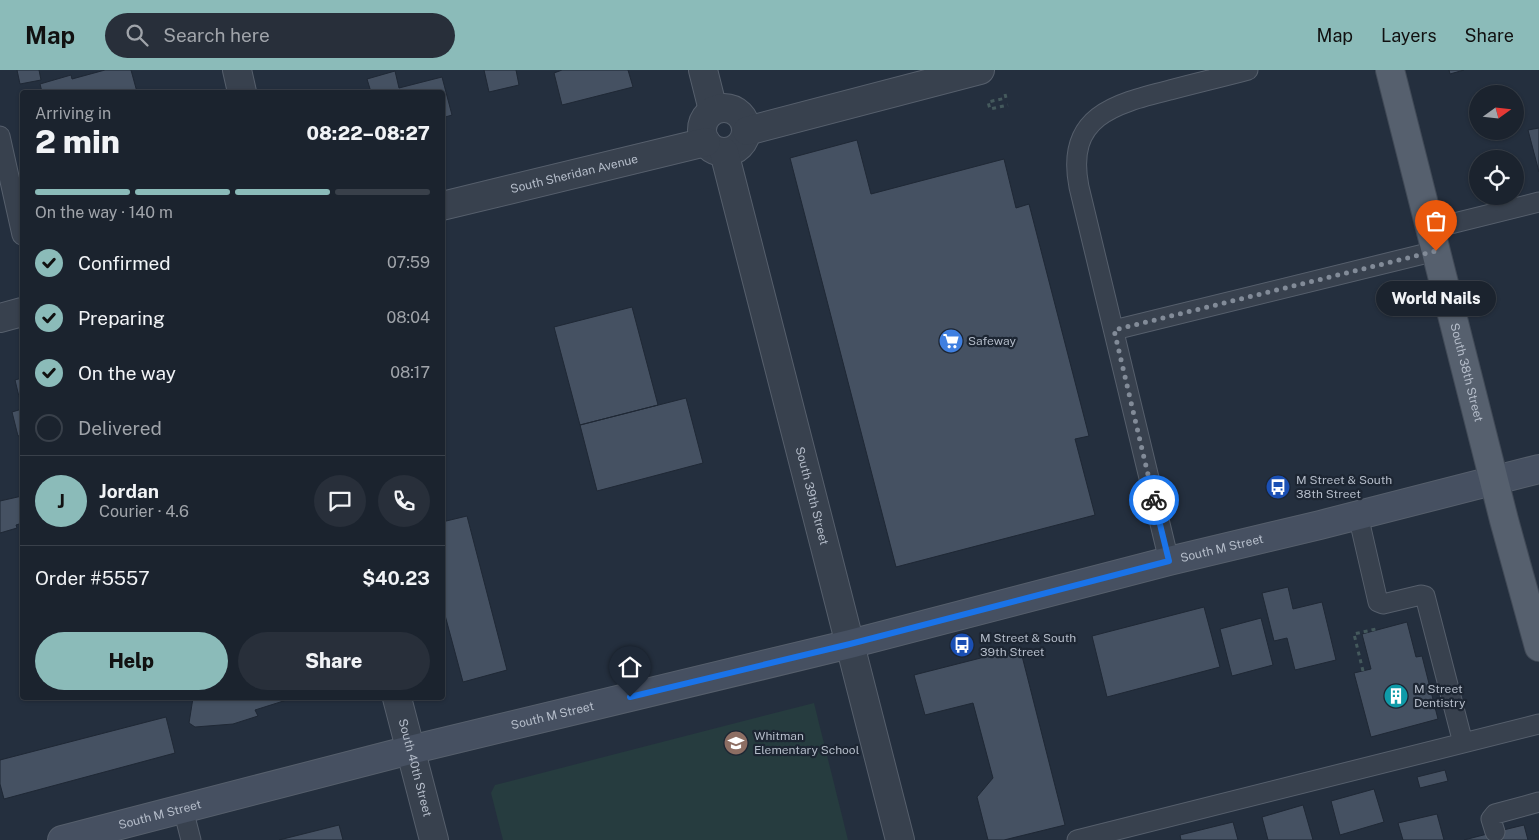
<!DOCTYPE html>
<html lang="en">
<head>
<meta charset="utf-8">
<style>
  body { margin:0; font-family:"Public Sans",sans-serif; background:#282f3a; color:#f1f3f6; height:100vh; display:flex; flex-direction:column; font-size:19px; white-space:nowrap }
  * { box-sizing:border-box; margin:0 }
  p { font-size:16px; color:#a0a4aa }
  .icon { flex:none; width:28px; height:28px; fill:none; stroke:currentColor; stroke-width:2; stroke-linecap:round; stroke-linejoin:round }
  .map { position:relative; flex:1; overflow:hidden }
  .side { position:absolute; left:20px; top:20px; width:425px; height:610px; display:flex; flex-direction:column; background:#1b232e; border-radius:5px; box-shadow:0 1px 4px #0004,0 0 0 1px #39404a }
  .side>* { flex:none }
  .needle { width:32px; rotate:75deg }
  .tools { position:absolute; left:1469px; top:15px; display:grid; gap:10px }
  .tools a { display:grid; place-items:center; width:55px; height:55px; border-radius:50%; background:#1b232e; box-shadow:0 1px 4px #0004,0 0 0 1px #39404a; font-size:25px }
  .pin { position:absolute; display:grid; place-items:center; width:42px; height:42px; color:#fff; margin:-51px -21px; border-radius:50% 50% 50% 0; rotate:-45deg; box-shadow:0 0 5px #0007 }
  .pin .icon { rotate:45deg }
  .courier { position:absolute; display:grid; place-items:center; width:50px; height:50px; margin:-25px; border:4px solid #1a73e8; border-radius:50%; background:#fff; color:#222; box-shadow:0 1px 6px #0007 }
  .bubble { position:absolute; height:35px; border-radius:18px; background:#1b232e; box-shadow:0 1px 4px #0004,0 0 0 1px #39404a; font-size:16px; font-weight:800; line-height:35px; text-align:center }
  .overview em { font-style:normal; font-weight:800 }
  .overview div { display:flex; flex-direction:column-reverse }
  .overview { display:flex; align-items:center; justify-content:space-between; height:85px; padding:0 15px }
  h1 { font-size:32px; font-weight:800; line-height:38px }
  .bar { display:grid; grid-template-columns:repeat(4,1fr); gap:8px 5px; align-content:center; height:60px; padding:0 15px }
  .bar i { height:6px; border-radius:4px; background:#39404a }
  .bar .on { background:#8bbbb9 }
  .bar p { grid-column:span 4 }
  .line { display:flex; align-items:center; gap:12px; padding:0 15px; border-top:1px solid #39404a }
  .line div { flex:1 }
  .round { display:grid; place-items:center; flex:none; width:52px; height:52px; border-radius:26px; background:#282f3a }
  ol { padding:0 15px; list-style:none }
  li { display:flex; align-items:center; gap:15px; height:55px }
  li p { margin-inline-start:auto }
  li .icon { padding:5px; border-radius:50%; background:#8bbbb9; color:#111; stroke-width:4 }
  li:last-child { color:#a0a4aa }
  li i { width:28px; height:28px; border:2px solid #39404a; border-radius:50% }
  .button { display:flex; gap:10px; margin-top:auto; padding:10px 15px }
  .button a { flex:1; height:58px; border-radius:30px; background:#8bbbb9; color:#111; font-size:20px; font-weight:800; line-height:58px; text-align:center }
  .button a+a { background:#282f3a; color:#f1f3f6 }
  header { display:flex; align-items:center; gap:30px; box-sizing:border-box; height:70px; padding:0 25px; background:#8bbbb9; color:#111 }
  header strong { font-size:24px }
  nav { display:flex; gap:28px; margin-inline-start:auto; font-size:18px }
  .search { width:350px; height:45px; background:#282f3a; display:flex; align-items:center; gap:12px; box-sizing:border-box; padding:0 18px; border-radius:28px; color:#a0a4aa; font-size:19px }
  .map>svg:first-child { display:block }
  .green { fill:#263c3f }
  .building { fill:#455162; stroke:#1f2835 }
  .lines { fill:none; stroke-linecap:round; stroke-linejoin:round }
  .lane-casing { stroke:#565f6c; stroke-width:21 }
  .street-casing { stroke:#565f6c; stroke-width:30 }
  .secondary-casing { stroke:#565f6c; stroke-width:30 }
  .primary-casing { stroke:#414a57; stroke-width:30 }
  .path { stroke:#44595c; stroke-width:3; stroke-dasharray:4 4; stroke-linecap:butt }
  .lane { stroke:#38414e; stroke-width:19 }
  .street { stroke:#38414e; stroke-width:28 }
  .secondary { stroke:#465061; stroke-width:28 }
  .primary { stroke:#56606e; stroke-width:28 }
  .done { stroke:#828b98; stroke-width:5; stroke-dasharray:0 9 }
  .route { stroke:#1a73e8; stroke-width:6 }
  .labels { text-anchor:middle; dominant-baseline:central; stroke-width:4.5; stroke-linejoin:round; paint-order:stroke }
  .street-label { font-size:12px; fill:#b4bcc9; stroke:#1d2633 }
  .poi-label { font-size:12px; fill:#b4bcc9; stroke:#1d2633; text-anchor:start }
</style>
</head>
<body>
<header>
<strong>Map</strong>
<div class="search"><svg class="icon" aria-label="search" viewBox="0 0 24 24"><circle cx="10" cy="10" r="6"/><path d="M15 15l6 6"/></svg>Search here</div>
<nav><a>Map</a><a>Layers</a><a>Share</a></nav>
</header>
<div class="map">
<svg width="1539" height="770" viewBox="0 0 1539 770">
  <rect width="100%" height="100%" fill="#242f3e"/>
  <path class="green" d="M 814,633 L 848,770 L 503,770 L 491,723 L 495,715 Z"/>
  <path class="building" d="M 17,0 L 39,0 L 41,10 L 20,14 Z
    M 105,0 L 131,0 L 137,22 L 42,22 L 40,14 L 71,5 L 72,9 Z
    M 484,0 L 516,0 L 519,15 L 489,22 Z
    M 562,0 L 628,0 L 633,17 L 562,35 L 554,3 Z
    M 1449,0 L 1464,0 L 1450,4 Z
    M 395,1 L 399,18 L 442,7 L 452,45 L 442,48 L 442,22 L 371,22 L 367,9 Z
    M 1539,58 L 1539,102 L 1528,60 Z
    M 857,70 L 871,124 L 1004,89 L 1016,138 L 1029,134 L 1089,366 L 1075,369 L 1095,445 L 896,497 L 790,88 Z
    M 632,237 L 658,335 L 580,355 L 554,257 Z
    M 22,308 L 22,365 L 18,366 L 12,342 L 22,339 L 15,310 Z
    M 686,328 L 703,393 L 597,421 L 580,355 Z
    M 22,426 L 22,453 L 16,455 L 17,458 L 0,463 L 0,431 Z
    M 467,446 L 507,600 L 463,612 L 442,534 L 442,452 Z
    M 1288,517 L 1293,539 L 1322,532 L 1336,590 L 1295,600 L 1287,568 L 1274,571 L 1262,523 Z
    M 1204,537 L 1220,597 L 1107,627 L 1092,566 Z
    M 1261,548 L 1273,595 L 1232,606 L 1220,559 Z
    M 1407,552 L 1416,587 L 1422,586 L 1438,649 L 1371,667 L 1354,603 L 1371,599 L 1362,564 Z
    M 961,575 L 962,580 L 951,582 L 950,577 Z
    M 1020,578 L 1065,755 L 1004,770 L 988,770 L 977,727 L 993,708 L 973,633 L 925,645 L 914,605 Z
    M 193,628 L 293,628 L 255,640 L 258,646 L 233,654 L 195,657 L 189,653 Z
    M 166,647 L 175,683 L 4,729 L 0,714 L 0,690 Z
    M 1445,700 L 1448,711 L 1420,718 L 1417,707 Z
    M 1374,719 L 1384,752 L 1340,765 L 1331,731 Z
    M 1303,735 L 1313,770 L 1268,770 L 1262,747 Z
    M 1437,744 L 1444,770 L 1403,770 L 1398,753 Z
    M 1233,752 L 1238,770 L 1181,770 L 1180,765 Z
    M 339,755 L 343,770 L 279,770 Z
    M 1524,755 L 1528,770 L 1464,770 L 1495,762 Z"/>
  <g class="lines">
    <defs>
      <path id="lane" d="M 0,66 L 22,165
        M 1430,159 L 1539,132
        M 1114,260 L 1436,181
        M 1358,445 L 1378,532 L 1383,534 L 1421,525 L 1425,526 L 1463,673
        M 1169,491 L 1079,117 C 1065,46 1114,34 1170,20 C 1196,13 1222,7 1248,0
        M 183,739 L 191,770
        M 1495,762 L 1491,749 L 1495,744 L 1539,732
        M 1077,770 L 1539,654"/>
      <g id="street">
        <path d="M 237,0 L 242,22"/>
        <path d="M 703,0 L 713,40"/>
        <circle cx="724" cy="60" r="22"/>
        <path d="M 747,61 L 980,0"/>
        <path id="s1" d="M 724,82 L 900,770"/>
        <path id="s2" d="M 442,136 L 706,72"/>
        <path d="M 0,248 L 22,242"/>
        <path id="s3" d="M 397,628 L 434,770"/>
      </g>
      <g id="secondary">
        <path id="s4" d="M 62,770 L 410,680 L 850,574 L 1169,491 L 1320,455 L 1539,399"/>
      </g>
      <g id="primary">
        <path id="s5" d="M 1390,0 L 1504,450 L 1539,577"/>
      </g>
    </defs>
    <use href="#lane" class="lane-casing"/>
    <use href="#street" class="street-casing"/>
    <use href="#secondary" class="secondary-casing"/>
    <use href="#primary" class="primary-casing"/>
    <path class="path" d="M 1005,24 L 1006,28 L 988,32 L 990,39 L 1008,35
      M 1363,601 L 1354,564 L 1376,559"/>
    <use href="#lane" class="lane"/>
    <use href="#street" class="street"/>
    <use href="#secondary" class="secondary"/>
    <use href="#primary" class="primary"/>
  </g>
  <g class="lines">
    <path class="done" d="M 1154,430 L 1114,260 L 1436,181"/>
    <path class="route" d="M 630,627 L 850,574 L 1169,491 L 1154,430"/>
  </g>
  <defs>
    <symbol id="supermarket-disc" viewBox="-11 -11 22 22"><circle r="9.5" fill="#3f7fe0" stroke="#1d2633"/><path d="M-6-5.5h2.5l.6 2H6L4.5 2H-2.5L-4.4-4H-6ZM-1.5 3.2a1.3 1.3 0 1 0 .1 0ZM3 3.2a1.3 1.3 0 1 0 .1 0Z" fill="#fff"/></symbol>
    <symbol id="bus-disc" viewBox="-11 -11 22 22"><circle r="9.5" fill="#1a4fb4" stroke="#1d2633"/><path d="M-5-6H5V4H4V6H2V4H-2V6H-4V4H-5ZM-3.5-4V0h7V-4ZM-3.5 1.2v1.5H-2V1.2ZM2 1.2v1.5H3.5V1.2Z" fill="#fff"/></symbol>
    <symbol id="building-disc" viewBox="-11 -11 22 22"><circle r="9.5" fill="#0f9aa8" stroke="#1d2633"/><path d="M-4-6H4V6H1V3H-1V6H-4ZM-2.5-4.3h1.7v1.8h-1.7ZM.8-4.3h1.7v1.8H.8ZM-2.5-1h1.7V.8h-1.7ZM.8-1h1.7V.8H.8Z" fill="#fff"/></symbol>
    <symbol id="school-disc" viewBox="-11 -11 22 22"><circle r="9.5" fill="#8d6e63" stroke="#1d2633"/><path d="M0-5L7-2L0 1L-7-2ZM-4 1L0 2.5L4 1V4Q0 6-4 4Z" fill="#fff"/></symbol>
  </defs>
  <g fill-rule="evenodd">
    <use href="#supermarket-disc" x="937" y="257" width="28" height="28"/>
    <use href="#bus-disc" x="1264" y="403" width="28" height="28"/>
    <use href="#bus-disc" x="948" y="561" width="28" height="28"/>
    <use href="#building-disc" x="1382" y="612" width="28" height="28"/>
    <use href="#school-disc" x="722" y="659" width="28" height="28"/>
  </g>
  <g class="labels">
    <g class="street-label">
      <text stroke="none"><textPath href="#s2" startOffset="136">South Sheridan Avenue</textPath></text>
      <text stroke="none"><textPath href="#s5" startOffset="312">South 38th Street</textPath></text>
      <text stroke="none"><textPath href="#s1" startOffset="355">South 39th Street</textPath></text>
      <text stroke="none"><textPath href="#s4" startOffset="1196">South M Street</textPath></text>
      <text stroke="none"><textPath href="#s4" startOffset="506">South M Street</textPath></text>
      <text stroke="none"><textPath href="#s3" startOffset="72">South 40th Street</textPath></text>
      <text stroke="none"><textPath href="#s4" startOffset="101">South M Street</textPath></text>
    </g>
    <g class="poi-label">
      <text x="968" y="271">Safeway</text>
      <text x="1296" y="410">M Street &amp; South<tspan x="1296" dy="14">38th Street</tspan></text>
      <text x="980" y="568">M Street &amp; South<tspan x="980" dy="14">39th Street</tspan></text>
      <text x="1414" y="619">M Street<tspan x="1414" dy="14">Dentistry</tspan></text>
      <text x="754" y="666">Whitman<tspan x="754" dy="14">Elementary School</tspan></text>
    </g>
  </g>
</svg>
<div class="tools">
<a><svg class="needle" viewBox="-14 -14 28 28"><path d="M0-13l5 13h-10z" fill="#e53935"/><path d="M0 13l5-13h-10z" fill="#a0a4aa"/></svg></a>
<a><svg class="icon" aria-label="locate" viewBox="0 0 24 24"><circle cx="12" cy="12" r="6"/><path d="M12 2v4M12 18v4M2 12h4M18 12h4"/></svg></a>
</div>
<div class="pin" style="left:1436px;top:181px;background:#ea580c"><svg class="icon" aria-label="bag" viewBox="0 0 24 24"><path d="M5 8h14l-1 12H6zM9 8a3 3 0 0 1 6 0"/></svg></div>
<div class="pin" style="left:630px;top:627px;background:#1f2937"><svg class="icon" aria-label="home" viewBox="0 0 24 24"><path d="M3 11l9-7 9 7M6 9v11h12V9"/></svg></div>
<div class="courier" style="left:1154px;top:430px"><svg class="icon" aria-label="bike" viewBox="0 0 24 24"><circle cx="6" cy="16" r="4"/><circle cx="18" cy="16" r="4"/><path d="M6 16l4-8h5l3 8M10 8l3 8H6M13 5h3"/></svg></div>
<div class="bubble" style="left:1376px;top:211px;width:120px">World Nails</div>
<section class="side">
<div class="overview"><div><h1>2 min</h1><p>Arriving in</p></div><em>08:22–08:27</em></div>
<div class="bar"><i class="on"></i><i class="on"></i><i class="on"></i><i></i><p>On the way · 140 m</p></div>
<ol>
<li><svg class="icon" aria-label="check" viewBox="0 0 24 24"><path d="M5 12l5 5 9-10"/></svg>Confirmed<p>07:59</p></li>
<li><svg class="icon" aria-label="check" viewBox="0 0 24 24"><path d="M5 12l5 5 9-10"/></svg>Preparing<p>08:04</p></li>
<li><svg class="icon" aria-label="check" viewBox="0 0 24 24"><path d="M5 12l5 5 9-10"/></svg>On the way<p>08:17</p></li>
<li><i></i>Delivered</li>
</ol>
<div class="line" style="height:90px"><b class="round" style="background:#8bbbb9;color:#111">J</b><div><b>Jordan</b><p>Courier · 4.6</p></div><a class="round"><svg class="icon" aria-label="chat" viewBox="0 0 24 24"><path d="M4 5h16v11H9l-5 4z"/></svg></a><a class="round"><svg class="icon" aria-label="phone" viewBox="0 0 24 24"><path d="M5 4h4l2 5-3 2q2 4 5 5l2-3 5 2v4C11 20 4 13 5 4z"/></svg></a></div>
<div class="line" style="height:65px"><div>Order #5557</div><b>$40.23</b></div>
<div class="button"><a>Help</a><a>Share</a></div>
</section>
</div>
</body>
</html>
